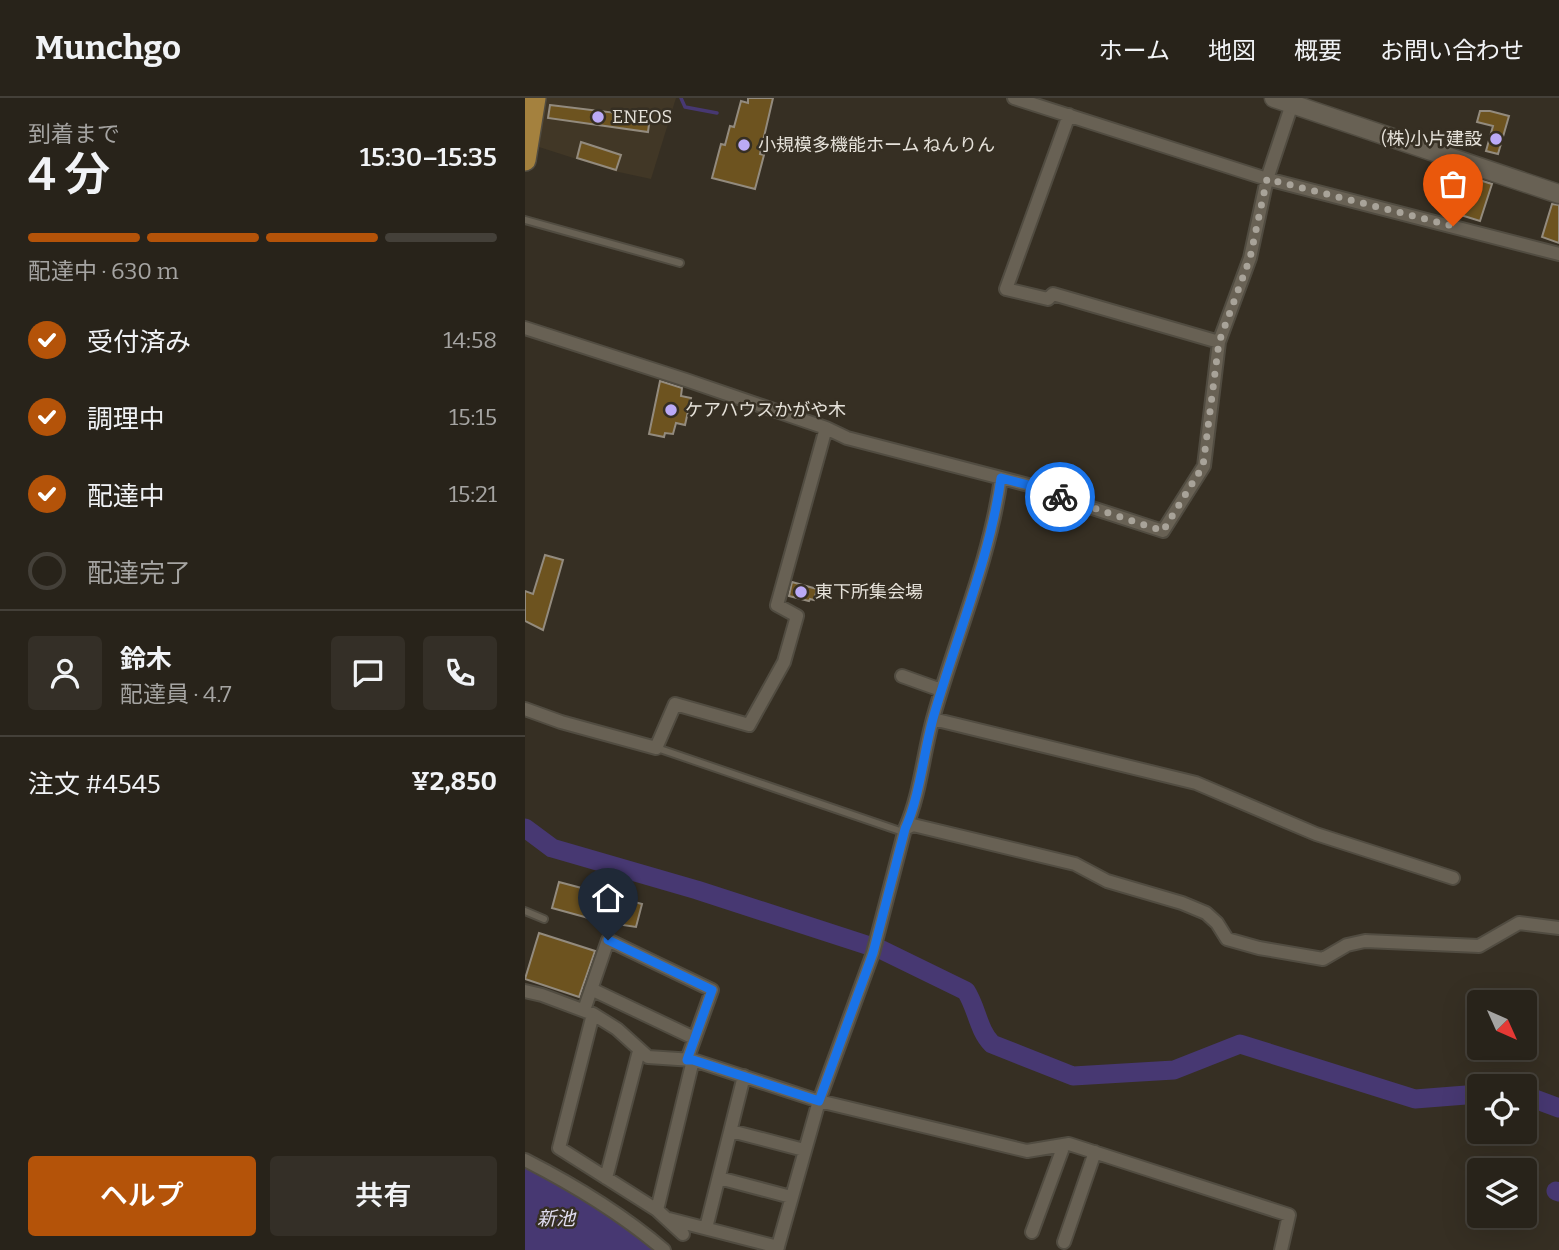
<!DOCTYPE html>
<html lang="ja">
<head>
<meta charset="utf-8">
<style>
  body { margin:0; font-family:Bitter,"Noto Sans JP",serif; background:#342f27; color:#f1f3f6; height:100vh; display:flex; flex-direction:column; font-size:26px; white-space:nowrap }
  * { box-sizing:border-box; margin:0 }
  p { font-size:23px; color:#a5a4a2 }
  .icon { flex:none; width:38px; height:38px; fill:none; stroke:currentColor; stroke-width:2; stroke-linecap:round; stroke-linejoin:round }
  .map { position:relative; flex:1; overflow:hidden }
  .side { display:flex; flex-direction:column; background:#28231a; width:525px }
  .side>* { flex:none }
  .needle { width:46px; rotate:135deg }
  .fabs { position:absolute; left:942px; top:892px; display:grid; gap:14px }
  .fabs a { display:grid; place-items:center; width:70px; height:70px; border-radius:7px; background:#28231a; box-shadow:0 7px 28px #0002,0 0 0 2px #444039; font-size:35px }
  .pin { position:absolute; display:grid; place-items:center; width:60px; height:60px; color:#fff; margin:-72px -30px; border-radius:50% 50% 50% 0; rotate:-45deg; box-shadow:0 0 7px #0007 }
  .pin .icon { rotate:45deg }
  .courier { position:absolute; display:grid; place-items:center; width:70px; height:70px; margin:-35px; border:5px solid #1a73e8; border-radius:50%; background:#fff; color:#222; box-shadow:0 2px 9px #0007 }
  .summary em { font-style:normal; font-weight:600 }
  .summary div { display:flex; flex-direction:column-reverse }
  .summary { display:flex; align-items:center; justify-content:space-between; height:119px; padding:0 28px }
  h1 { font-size:46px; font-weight:600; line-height:52px }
  .bar { display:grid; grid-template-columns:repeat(4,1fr); gap:10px 7px; align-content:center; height:84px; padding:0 28px }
  .bar i { height:9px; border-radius:5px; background:#444039 }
  .bar .active { background:#b45309 }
  .bar p { grid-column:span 4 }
  .line { display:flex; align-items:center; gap:18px; padding:0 28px; border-top:2px solid #444039 }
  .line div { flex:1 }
  .round { display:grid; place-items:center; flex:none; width:74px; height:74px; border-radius:7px; background:#342f27 }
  ol { padding:0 28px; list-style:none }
  li { display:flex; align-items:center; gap:21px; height:77px }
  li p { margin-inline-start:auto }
  li .icon { padding:7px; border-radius:50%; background:#b45309; color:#fff; stroke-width:4 }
  li:last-child { color:#a5a4a2 }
  li i { width:38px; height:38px; border:4px solid #444039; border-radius:50% }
  .action { display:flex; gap:14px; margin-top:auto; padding:14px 28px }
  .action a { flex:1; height:80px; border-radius:7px; background:#b45309; color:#fff; font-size:28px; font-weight:600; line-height:80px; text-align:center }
  .action a+a { background:#342f27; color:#f1f3f6 }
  header { display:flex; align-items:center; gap:42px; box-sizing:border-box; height:98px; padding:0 35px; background:#28231a; border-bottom:2px solid #444039 }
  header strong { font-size:33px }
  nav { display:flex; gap:38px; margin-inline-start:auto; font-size:24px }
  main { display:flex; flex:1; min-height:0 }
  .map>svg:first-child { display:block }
  .built { fill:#413726 }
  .water { fill:#473872 }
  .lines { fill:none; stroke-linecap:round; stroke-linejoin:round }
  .stream { stroke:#473872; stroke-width:3.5 }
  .river { stroke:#473872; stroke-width:19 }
  .building { fill:#6d531f; stroke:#938b7e; stroke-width:2 }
  .service-casing { stroke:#514c41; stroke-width:10 }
  .minor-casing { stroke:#514c41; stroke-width:16 }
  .secondary-casing { stroke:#514c41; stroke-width:21 }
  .trunk-casing { stroke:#514c41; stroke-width:24 }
  .service { stroke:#686154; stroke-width:6 }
  .minor { stroke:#686154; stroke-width:12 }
  .secondary { stroke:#686154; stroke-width:18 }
  .trunk { stroke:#a4813e; stroke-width:21 }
  .done { stroke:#a8a399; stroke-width:7; stroke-dasharray:0 12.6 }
  .route { stroke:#1a73e8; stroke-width:9 }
  .poi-dot { fill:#bbaaf6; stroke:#362f23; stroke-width:2.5 }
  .labels { text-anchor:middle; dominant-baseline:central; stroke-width:5; stroke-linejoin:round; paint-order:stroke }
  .poi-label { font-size:18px; fill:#e5e1d9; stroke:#362f23; text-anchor:start }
  .water-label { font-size:19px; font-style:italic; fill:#e1ddf0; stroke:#362f23 }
</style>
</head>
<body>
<header>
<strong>Munchgo</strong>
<nav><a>ホーム</a><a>地図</a><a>概要</a><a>お問い合わせ</a></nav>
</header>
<main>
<section class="side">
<div class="summary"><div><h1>4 分</h1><p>到着まで</p></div><em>15:30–15:35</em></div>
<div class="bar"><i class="active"></i><i class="active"></i><i class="active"></i><i></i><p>配達中 · 630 m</p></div>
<ol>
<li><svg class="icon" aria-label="check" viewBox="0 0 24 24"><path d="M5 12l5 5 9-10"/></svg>受付済み<p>14:58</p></li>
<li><svg class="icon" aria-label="check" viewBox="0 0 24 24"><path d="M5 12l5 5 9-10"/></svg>調理中<p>15:15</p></li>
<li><svg class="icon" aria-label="check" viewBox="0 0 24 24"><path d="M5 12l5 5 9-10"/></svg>配達中<p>15:21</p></li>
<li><i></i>配達完了</li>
</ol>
<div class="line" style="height:126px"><a class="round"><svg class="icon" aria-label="person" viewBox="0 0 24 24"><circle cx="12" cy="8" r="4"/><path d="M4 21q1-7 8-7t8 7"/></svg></a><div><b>鈴木</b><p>配達員 · 4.7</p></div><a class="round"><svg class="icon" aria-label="chat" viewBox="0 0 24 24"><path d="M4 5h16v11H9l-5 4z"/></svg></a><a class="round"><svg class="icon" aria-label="phone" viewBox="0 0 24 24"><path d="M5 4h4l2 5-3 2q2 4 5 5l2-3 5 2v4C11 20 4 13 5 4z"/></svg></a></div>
<div class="line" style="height:91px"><div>注文 #4545</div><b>¥2,850</b></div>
<div class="action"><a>ヘルプ</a><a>共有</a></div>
</section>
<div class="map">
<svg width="1034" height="1152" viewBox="0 0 1034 1152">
  <rect width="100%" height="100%" fill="#362f23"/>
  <path class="built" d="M 21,0 L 151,0 L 126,81 L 89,73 L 14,49 Z"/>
  <path class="water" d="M 0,1068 L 64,1103 L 133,1152 L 0,1152 Z"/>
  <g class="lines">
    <path class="stream" d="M 156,0 L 160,9 L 192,15"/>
    <path class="river" d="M 0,730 L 27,750 L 172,792 L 357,852 L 441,893 C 452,910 453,932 467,946 L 548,978 L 649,972 L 715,946 L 890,1001 L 954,996
      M 999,997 L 1034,1010
      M 1031,1093 L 1034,1094"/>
  </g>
  <path class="building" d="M 223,0 L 248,0 L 235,56 L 239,57 L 230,91 L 187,80 L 196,46 L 200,47 L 205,28 L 209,29 L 216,3 L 223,5 Z
    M 25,7 L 125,19 L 123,34 L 23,20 Z
    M 955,13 L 965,13 L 984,18 L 973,56 L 961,53 L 968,28 L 952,24 Z
    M 56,44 L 96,57 L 91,72 L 52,60 Z
    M 935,76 L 967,86 L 955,123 L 923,113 Z
    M 1027,106 L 1034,107 L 1034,145 L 1017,139 Z
    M 135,283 L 157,290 L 156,298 L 166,300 L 160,327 L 151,325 L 148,336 L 140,335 L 139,339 L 124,336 Z
    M 20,457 L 38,462 L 18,532 L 0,523 L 0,493 L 8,496 Z
    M 267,484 L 292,491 L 289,502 L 285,501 L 284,503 L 264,498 Z
    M 34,784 L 117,806 L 111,829 L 78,824 L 27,810 Z
    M 14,835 L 70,853 L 54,899 L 0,881 Z"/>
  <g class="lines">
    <defs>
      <path id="service" d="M 0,122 L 155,165
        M 132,650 L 375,733
        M 0,813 L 19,821"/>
      <path id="minor" d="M 489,0 L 742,81 L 1034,156
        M 544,17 L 481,191 L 523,201 L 528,196 L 694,244
        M 0,230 L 161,282 L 301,330 L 322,340 L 511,389 L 518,394 L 638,433 L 679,368 L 694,244 L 725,160 L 742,81 L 769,0
        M 377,578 L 416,592
        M 0,611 L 36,624 L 131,650 L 150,606 L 224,627 L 259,564 L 272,518 L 252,507 L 301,330
        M 408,621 L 671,685 L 791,736 L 928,780
        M 380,731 L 388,727 L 550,766 L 582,783 L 657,805 L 681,815 L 692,825 L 702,841 L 734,850 L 798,861 L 822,847 L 840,843 L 954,848 L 994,825 L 1034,830
        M 66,891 L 169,940
        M 0,893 L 17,897 L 68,916 L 92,931 L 123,959 L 168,962 L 294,1003 L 502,1053 L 544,1046 L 764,1117 L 756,1152
        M 59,912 L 83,842 L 187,892 L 162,962
        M 68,916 L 34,1050 L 132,1112 L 158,1136
        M 206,1033 L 279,1052
        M 0,1062 C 49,1087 97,1116 139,1152
        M 81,1080 L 114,953
        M 194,1080 L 266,1099
        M 132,1112 L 168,962
        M 144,1121 L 253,1149
        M 181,1130 L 219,978
        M 507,1134 L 539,1047
        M 539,1144 L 570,1054
        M 252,1152 L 294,1003 L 348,855 L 380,731 C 396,695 398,655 409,617 C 431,539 465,461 476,380"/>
      <path id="secondary" d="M 749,0 L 1034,96"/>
      <path id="trunk" d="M 0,62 L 10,0"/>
    </defs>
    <use href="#service" class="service-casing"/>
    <use href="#minor" class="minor-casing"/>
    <use href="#secondary" class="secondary-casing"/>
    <use href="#trunk" class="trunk-casing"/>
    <use href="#service" class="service"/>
    <use href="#minor" class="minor"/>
    <use href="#secondary" class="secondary"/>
    <use href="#trunk" class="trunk"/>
  </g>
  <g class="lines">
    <path class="done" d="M 535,399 L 638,433 L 678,368 L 694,244 L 725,160 L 742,81 L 928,128"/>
    <path class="route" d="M 83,842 L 187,892 L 162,962 L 168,962 L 294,1003 L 348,855 L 380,731 C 396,695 398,655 409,617 C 431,540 465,460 476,380 L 511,389 L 535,399"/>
  </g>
  <g class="poi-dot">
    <circle cx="73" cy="19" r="7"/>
    <circle cx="971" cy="41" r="7"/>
    <circle cx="219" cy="47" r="7"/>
    <circle cx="146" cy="312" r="7"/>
    <circle cx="276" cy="494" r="7"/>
  </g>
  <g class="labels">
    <g class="poi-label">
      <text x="87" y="19">ENEOS</text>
      <text x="957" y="41" text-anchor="end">(株)小片建設</text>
      <text x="233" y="47">小規模多機能ホーム ねんりん</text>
      <text x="160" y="312">ケアハウスかがや木</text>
      <text x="290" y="494">東下所集会場</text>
    </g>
    <g class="water-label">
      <text x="31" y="1120">新池</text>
    </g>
  </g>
</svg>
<div class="fabs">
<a><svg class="needle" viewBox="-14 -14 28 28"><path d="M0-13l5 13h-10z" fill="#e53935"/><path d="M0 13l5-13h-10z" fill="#a5a4a2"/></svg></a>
<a><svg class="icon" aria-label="locate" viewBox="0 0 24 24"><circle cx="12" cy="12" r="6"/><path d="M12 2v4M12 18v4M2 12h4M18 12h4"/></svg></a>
<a><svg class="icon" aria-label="layers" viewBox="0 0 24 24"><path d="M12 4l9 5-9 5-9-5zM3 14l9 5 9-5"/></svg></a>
</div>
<div class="pin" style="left:928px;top:128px;background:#ea580c"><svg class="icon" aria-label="bag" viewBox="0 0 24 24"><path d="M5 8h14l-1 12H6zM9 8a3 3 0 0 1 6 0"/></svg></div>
<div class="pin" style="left:83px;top:842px;background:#1f2937"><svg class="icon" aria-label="home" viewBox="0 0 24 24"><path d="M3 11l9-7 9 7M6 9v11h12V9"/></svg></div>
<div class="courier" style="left:535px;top:399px"><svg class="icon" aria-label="bike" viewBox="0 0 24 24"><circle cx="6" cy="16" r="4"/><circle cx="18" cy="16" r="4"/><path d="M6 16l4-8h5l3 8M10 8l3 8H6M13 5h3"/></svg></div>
</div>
</main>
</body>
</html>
